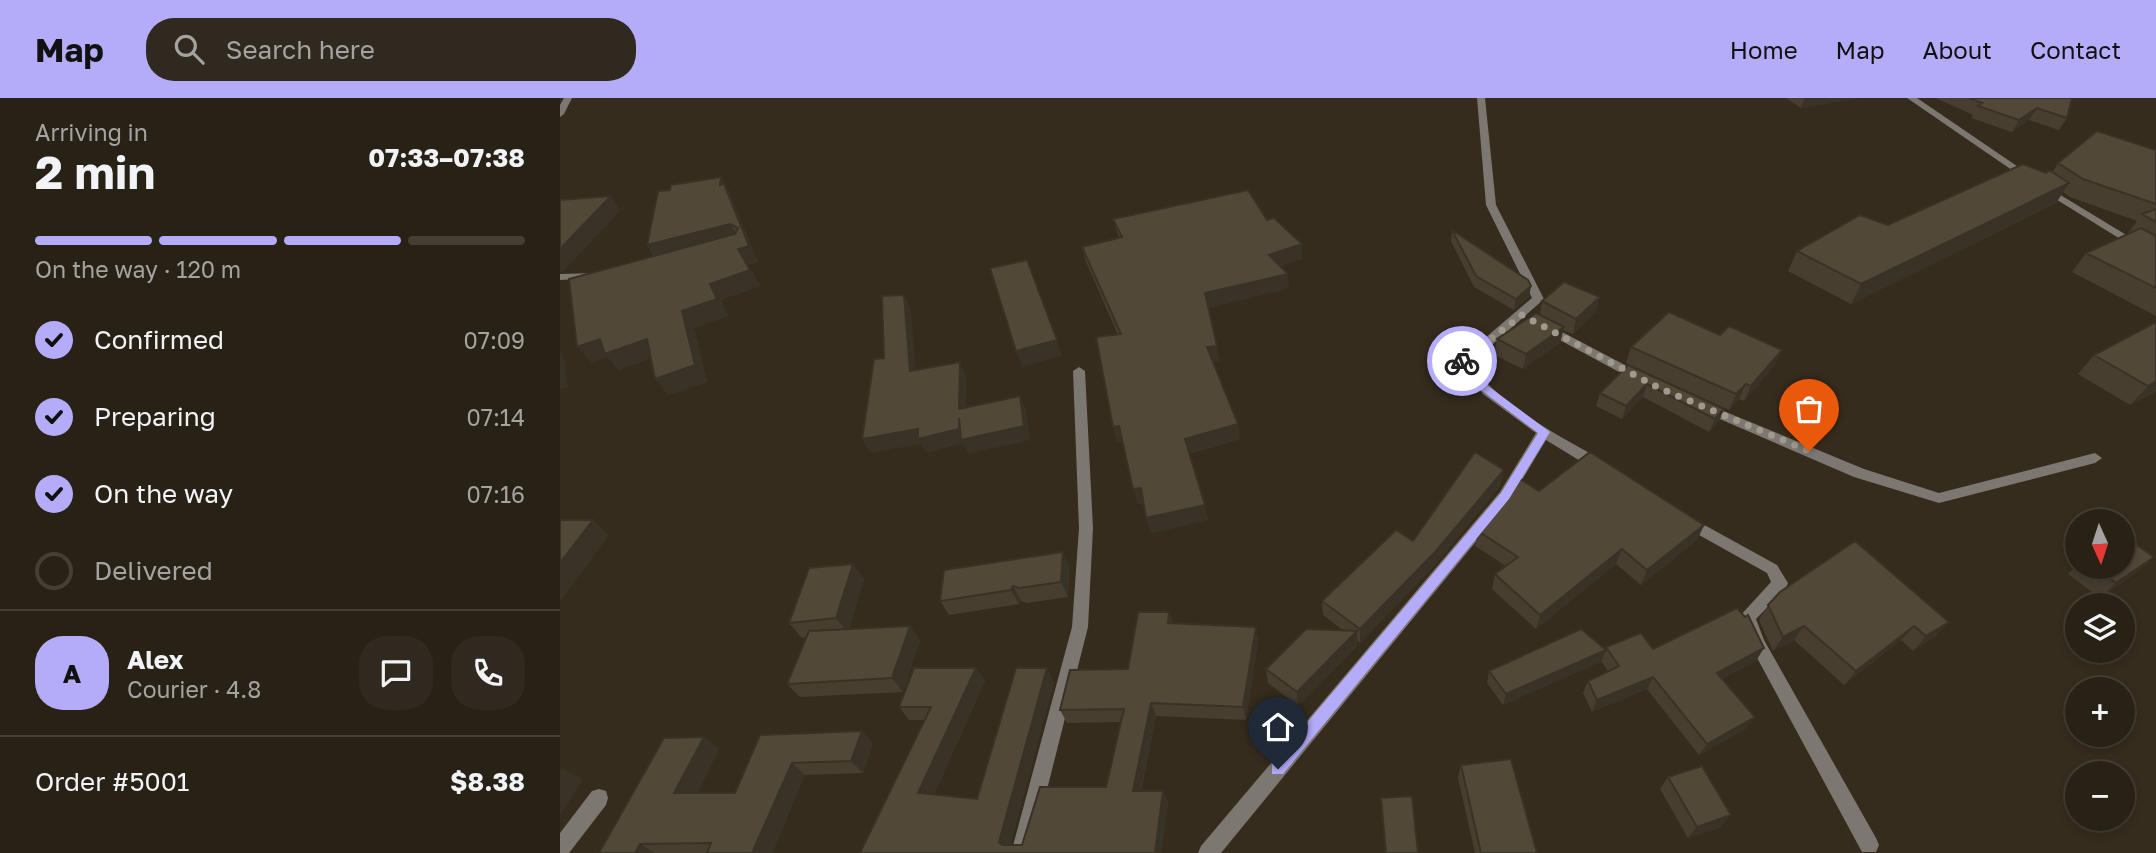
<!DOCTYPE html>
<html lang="en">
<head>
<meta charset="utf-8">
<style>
  body { margin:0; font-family:"Golos Text",sans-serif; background:#30291f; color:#f1f3f6; height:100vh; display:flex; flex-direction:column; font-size:26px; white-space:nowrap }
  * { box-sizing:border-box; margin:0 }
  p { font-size:23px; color:#a5a3a1 }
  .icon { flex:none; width:38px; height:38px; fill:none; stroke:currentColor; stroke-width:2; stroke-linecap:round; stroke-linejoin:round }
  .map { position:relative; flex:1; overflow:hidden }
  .side { display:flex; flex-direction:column; background:#282116; width:560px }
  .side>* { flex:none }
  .needle { width:46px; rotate:177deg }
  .buttons { position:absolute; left:1505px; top:411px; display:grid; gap:14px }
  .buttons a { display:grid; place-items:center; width:70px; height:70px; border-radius:50%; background:#282116; box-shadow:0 4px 10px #0003,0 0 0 2px #443e35; font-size:35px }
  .pin { position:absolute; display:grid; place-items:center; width:60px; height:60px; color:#fff; margin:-72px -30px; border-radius:50% 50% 50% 0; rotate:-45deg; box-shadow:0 0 7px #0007 }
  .pin .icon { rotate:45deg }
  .courier { position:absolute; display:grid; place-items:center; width:70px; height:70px; margin:-35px; border:5px solid #b4acf9; border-radius:50%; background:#fff; color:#222; box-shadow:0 2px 9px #0007 }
  .headline em { font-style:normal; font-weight:700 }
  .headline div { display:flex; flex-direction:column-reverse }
  .headline { display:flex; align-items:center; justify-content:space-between; height:119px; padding:0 35px }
  h1 { font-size:46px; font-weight:700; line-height:52px }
  .bar { display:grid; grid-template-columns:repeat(4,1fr); gap:10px 7px; align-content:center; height:84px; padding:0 35px }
  .bar i { height:9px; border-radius:5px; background:#443e35 }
  .bar .on { background:#b4acf9 }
  .bar p { grid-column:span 4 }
  .line { display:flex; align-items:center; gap:18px; padding:0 35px; border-top:2px solid #443e35 }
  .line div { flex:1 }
  .round { display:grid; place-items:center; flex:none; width:74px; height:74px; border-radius:28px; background:#30291f }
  ol { padding:0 35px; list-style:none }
  li { display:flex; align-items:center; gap:21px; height:77px }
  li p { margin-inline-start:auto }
  li .icon { padding:7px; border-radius:50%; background:#b4acf9; color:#111; stroke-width:4 }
  li:last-child { color:#a5a3a1 }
  li i { width:38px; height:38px; border:4px solid #443e35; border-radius:50% }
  header { display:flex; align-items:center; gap:42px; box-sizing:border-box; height:98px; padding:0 35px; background:#b4acf9; color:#111 }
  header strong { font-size:33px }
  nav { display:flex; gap:38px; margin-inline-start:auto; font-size:24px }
  .search { width:490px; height:63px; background:#30291f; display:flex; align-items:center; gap:18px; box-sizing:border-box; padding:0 24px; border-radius:28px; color:#a5a3a1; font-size:26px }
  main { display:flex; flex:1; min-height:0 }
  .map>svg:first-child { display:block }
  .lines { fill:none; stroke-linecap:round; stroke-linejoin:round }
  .street { fill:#7c7770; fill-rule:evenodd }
  .wall { fill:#473e30 }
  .shaded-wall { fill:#393227 }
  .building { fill:#524838; stroke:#393227; stroke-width:2 }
  .route { fill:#b4acf9 }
  .done { stroke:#a0998d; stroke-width:7; stroke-dasharray:0 12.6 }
</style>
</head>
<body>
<header>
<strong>Map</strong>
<div class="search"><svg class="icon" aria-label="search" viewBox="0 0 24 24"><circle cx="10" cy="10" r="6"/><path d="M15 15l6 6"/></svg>Search here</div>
<nav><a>Home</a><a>Map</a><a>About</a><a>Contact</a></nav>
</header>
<main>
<section class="side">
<div class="headline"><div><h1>2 min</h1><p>Arriving in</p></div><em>07:33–07:38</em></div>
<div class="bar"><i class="on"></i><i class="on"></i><i class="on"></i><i></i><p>On the way · 120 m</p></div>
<ol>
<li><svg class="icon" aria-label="check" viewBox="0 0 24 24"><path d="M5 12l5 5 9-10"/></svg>Confirmed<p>07:09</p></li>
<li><svg class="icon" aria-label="check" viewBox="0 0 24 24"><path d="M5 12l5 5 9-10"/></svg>Preparing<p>07:14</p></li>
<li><svg class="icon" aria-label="check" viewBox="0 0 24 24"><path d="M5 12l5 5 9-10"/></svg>On the way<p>07:16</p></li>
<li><i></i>Delivered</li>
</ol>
<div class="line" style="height:126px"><b class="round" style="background:#b4acf9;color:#111">A</b><div><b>Alex</b><p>Courier · 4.8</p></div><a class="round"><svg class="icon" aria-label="chat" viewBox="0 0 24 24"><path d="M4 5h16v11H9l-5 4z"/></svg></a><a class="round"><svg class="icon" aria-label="phone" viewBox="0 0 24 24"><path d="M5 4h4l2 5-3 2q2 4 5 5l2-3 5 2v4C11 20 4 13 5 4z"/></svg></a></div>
<div class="line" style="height:91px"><div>Order #5001</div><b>$8.38</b></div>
</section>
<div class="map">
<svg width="1596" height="755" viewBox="0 0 1596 755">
  <rect width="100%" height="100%" fill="#352c1d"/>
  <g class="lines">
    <path class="street" d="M 4,0 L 12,0 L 4,16 L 0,19 L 0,7 Z
      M 917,0 L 925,0 L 936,107 L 984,201 L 933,246 L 908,262 C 940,309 997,336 1045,364 L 1047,368 L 1045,372 L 1035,372 L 986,342 L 950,402 L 661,755 L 638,755 L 641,748 L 940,394 L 976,335 L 923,296 L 895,261 L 925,240 L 972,200 L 926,107 Z
      M 1347,0 L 1357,0 L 1473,79 L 1465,81 Z
      M 1484,87 L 1596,155 L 1596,163 L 1481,92 L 1479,90 Z
      M 37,175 L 41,176 L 41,180 L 0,182 L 0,176 Z
      M 985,225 L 1082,276 L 1084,279 L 1078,283 L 1074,282 L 981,232 L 979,229 Z
      M 519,269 L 525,273 L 533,430 L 528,529 L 471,755 L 451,755 L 512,529 L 519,430 L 513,273 Z
      M 1144,305 L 1304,371 L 1379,395 L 1535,355 L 1542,360 L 1535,365 L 1379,405 L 1294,379 L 1139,312 L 1137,309 L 1139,306 Z
      M 1128,418 L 1217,467 L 1228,485 L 1226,490 L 1196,521 L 1204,542 L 1316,740 L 1319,747 L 1316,754 L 1302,754 L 1189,545 L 1179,519 L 1211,484 L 1207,475 L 1123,428 L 1121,424 L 1123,420 Z
      M 39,691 L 46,693 L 48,700 L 46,707 L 9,755 L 0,755 L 0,735 L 32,693 Z"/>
  </g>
  <path class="wall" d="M 1226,0 L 1299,0 L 1241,10 Z
    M 1376,0 L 1512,0 L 1507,20 L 1499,32 L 1469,22 L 1452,34 L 1411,20 L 1413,17 Z
    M 1596,52 L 1596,218 L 1512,174 L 1526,155 L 1568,135 L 1577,123 L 1510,99 L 1503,94 L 1496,105 L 1291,206 L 1228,173 L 1237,153 L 1328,127 L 1486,75 L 1492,75 L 1498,65 Z
    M 110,92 L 170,94 L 170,97 L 198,164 L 188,167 L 200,188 L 160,202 L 168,218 L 134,230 L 147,284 L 108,297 L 91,260 L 58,272 L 48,259 L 32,265 L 94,158 L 87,147 Z
    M 553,121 L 707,122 L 742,146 L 742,161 L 720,168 L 729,190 L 648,210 L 659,263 L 653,264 L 680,341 L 629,356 L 648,422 L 591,435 L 584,405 L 578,406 L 562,343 L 557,344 L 558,237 L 526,164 L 522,149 L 559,140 Z
    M 892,132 L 969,199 L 954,212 L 914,189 L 891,143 Z
    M 982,203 L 1036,214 L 1013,236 L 1003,232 L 1000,245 L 963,271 L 934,257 L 937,241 L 980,217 Z
    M 1596,224 L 1596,293 L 1570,307 L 1518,276 L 1534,257 Z
    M 1160,237 L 1222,252 L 1214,268 L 1184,303 L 1179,301 L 1169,312 L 1066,265 L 1071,249 Z
    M 1068,267 L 1164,311 L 1159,323 L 1149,334 L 1083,299 L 1062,321 L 1036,308 L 1040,295 Z
    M 941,387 L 875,467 L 800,545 L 797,542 L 797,548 L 738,608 L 708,585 L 706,571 L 784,533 L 763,517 L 762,503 Z
    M 979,393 L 1144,427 L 1137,442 L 1081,487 L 1056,466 L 976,531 L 932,491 L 935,476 L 946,468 L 915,448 L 918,433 Z
    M 1295,443 L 1375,539 L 1353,553 L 1341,542 L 1284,587 L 1234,542 L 1213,553 L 1199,522 L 1208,507 Z
    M 1594,459 L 1577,474 L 1540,500 L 1508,476 L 1517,467 L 1517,469 L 1563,469 Z
    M 293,466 L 304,481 L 289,531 L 350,528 L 360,542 L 343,594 L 240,599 L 227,586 L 246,539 L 242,540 L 229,525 Z
    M 509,469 L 508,499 L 467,505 L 461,503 L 459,506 L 389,517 L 380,503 Z
    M 609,514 L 613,525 L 696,529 L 698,543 L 686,622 L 596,618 L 581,693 L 603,693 L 608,704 L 601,755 L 300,755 L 365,622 L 349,622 L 339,609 L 416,570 L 425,583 L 374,696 L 417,701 L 494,584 L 450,747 L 462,747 L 546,689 L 561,624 L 507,625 L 500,612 L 568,571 Z
    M 1046,549 L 1093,551 L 1196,563 L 1162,581 L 1186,631 L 1139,657 L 1087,591 L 1032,614 L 1023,595 L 1028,583 L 1048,573 L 1041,563 L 943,607 L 927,585 L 929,573 L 1045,552 Z
    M 302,633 L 313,645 L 303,675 L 245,677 L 212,755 L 39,755 L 144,639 L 159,651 L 137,695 L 175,695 L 200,637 Z
    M 901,667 L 977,755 L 915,755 L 898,680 Z
    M 1108,679 L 1161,729 L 1128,740 L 1100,691 Z
    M 821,700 L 858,755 L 825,755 Z"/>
  <path class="shaded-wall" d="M 1245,0 L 1299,0 L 1241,10 Z
    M 1477,10 L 1469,22 L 1452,34 L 1459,22 Z
    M 161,79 L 170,94 L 170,97 L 198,164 L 188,167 L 200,188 L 160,202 L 168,218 L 134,230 L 147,284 L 108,297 L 95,281 L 122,213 L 150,186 L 178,151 L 189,148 L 160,87 Z
    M 1509,85 L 1496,105 L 1291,206 L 1301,186 Z
    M 51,98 L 61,112 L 4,173 L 0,174 L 0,151 Z
    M 170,126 L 179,141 L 98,163 L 87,147 Z
    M 742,146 L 742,161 L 711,172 L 709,157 Z
    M 728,176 L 729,190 L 647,210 L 645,195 Z
    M 971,188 L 969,199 L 954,212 L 956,201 Z
    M 344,197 L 351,211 L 357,287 L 350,273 Z
    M 1040,199 L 1036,214 L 1013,236 L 1016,221 Z
    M 1004,229 L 1000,245 L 963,271 L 966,256 Z
    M 40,241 L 87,241 L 100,257 L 58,272 L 48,259 L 32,265 L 17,249 Z
    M 497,242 L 502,258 L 462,269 L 456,253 Z
    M 657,248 L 659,263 L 650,264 L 647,249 Z
    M 1222,252 L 1214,268 L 1184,303 L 1191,288 Z
    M 0,254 L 4,259 L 8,289 L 0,292 Z
    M 400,264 L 406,278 L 406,325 L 399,311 Z
    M 1596,283 L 1596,292 L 1570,307 L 1588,288 Z
    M 1087,286 L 1083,299 L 1062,321 L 1066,308 Z
    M 1186,286 L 1179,301 L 1169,312 L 1176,296 Z
    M 460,298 L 466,312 L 470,342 L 408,356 L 403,346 L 366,355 L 361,346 L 310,355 L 302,341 L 358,331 L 399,331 Z
    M 1164,311 L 1159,323 L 1149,334 L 1155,321 Z
    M 678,326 L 680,341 L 628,356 L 625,341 Z
    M 559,328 L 563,343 L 557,344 L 553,329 Z
    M 944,372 L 941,387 L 875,467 L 800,545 L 800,531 Z
    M 581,390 L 585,404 L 578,406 L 573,391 Z
    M 645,407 L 648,422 L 591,435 L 586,420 Z
    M 33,422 L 49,437 L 0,504 L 0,465 Z
    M 1144,427 L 1137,442 L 1081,487 L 1087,472 Z
    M 1062,451 L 1056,466 L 976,531 L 980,517 Z
    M 503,454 L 509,469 L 508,499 L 501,484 Z
    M 1594,459 L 1577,474 L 1540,500 L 1556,485 Z
    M 293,466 L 304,481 L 288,535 L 276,520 Z
    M 453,488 L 461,503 L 459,506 L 451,492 Z
    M 609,514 L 613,527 L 608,525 Z
    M 1389,524 L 1375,539 L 1353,553 L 1366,538 Z
    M 350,528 L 360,542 L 343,594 L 332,580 Z
    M 1244,528 L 1234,542 L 1213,553 L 1223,539 Z
    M 1354,528 L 1341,542 L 1284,587 L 1296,573 Z
    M 696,529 L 698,543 L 686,622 L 683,609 Z
    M 797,533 L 797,548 L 738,608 L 737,594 Z
    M 1204,550 L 1196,563 L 1149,588 L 1157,575 Z
    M 1046,552 L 1041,564 L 943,607 L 946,596 Z
    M 416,570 L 425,583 L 369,706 L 358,695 Z
    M 487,570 L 494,584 L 448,754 L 439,744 Z
    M 1093,579 L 1087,591 L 1032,614 L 1037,602 Z
    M 591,605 L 596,618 L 578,704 L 573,693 Z
    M 1195,619 L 1186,631 L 1139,657 L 1147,646 Z
    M 302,633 L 313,645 L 303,675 L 291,663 Z
    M 144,639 L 159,651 L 131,706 L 114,695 Z
    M 232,665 L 245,677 L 212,755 L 192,755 Z
    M 2,670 L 23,682 L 0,718 L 0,673 Z
    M 603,693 L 608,704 L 601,755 L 595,755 Z
    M 1171,717 L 1161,729 L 1128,740 L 1137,729 Z
    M 80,746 L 95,755 L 75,755 Z"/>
  <path class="building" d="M 1409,0 L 1512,0 L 1507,20 L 1477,10 L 1459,22 L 1418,8 L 1422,5 Z
    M 1537,33 L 1596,52 L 1596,106 L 1523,81 L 1498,65 Z
    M 1463,66 L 1486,75 L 1489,72 L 1509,85 L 1301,186 L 1237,153 L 1300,117 L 1328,127 Z
    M 161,79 L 160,87 L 164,86 L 189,148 L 178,151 L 190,172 L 150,186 L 157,201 L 122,213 L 135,267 L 95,281 L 87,241 L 45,256 L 40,241 L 17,249 L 9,181 L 175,136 L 178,130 L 170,126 L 87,147 L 98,93 L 110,92 L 111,87 Z
    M 688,92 L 707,122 L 714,120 L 742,146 L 709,157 L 728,176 L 645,195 L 657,248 L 647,249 L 678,326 L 625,341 L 645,407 L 586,420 L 581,390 L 573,391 L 559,328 L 553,329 L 536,239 L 561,236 L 522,149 L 562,139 L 553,121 Z
    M 51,98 L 0,151 L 0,102 Z
    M 1596,111 L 1596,124 L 1582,116 Z
    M 1581,130 L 1596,138 L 1596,190 L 1526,155 Z
    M 892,132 L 968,182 L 971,188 L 956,201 L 916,178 Z
    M 467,162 L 497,242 L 456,253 L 430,170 Z
    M 1004,184 L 1040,199 L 1016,221 L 982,203 Z
    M 344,197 L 350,273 L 400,264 L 399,311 L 460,298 L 464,328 L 401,342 L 399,320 L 399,331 L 358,341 L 358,331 L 302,341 L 314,261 L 324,260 L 322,198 Z
    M 1109,214 L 1160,237 L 1169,228 L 1222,252 L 1191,288 L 1186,286 L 1176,296 L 1071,249 Z
    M 976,215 L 1004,229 L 966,256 L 937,241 Z
    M 1596,224 L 1596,283 L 1588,288 L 1534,257 Z
    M 1068,267 L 1164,311 L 1155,321 L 1087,286 L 1066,308 L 1040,295 Z
    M 915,354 L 944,372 L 876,453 L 800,531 L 762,503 L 836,432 L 853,443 Z
    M 1030,354 L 1144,427 L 1087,472 L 1062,451 L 980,517 L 935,476 L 958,459 L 918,433 L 960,381 L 979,393 Z
    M 1,422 L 33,422 L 0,465 L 0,424 Z
    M 1563,437 L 1594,459 L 1556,485 L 1534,469 L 1563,469 Z
    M 1295,443 L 1389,524 L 1366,538 L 1354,528 L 1296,573 L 1244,528 L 1223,539 L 1208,507 L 1220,494 Z
    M 503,454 L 501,484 L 459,490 L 453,488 L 451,492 L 380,503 L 384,472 Z
    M 293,466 L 276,520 L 229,525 L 249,470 Z
    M 1177,510 L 1185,519 L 1188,517 L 1204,550 L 1157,575 L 1195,619 L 1147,646 L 1093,579 L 1037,602 L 1028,583 L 1059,568 L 1046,549 L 1081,535 L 1093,551 Z
    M 578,514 L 609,514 L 608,525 L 696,529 L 683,609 L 591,605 L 573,693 L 603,693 L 595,755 L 300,755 L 371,609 L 339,609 L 354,570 L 416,570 L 358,695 L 417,701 L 456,570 L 487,570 L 439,744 L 442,747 L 462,747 L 480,689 L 546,689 L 564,611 L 500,612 L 510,572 L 568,571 Z
    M 350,528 L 332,580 L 227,586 L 249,533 Z
    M 746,531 L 797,533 L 737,594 L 706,571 Z
    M 1021,531 L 1046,552 L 946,596 L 929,573 Z
    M 302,633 L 291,663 L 232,665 L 192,755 L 147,755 L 151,745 L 80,746 L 75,755 L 39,755 L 104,640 L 144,639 L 114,695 L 175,695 L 200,637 Z
    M 951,661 L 977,755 L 921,755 L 901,667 Z
    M 1142,668 L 1171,717 L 1137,729 L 1108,679 Z
    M 852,698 L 858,755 L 826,755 L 821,700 Z"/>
  <path class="route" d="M 899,261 L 906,261 L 916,279 L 990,334 L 949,401 L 723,676 L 712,676 L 712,666 L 941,395 L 978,335 L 909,283 Z"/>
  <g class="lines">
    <path class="done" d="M 902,263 L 962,217 L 1099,290 L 1249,353"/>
  </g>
</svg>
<div class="buttons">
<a><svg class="needle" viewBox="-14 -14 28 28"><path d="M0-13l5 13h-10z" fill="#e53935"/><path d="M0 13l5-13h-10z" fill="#a5a3a1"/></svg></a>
<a><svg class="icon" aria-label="layers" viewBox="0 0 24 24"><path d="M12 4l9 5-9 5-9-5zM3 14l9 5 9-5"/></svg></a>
<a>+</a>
<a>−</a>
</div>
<div class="pin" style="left:1249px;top:353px;background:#ea580c"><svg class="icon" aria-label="bag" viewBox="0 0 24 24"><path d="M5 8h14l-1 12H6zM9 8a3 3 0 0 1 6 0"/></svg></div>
<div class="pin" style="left:718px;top:671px;background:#1f2937"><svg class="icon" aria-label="home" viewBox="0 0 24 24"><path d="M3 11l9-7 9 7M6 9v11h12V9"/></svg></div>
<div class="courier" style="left:902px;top:263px"><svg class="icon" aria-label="bike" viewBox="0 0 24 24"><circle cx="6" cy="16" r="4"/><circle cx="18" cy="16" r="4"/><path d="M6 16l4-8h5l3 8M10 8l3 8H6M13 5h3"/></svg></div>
</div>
</main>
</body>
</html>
